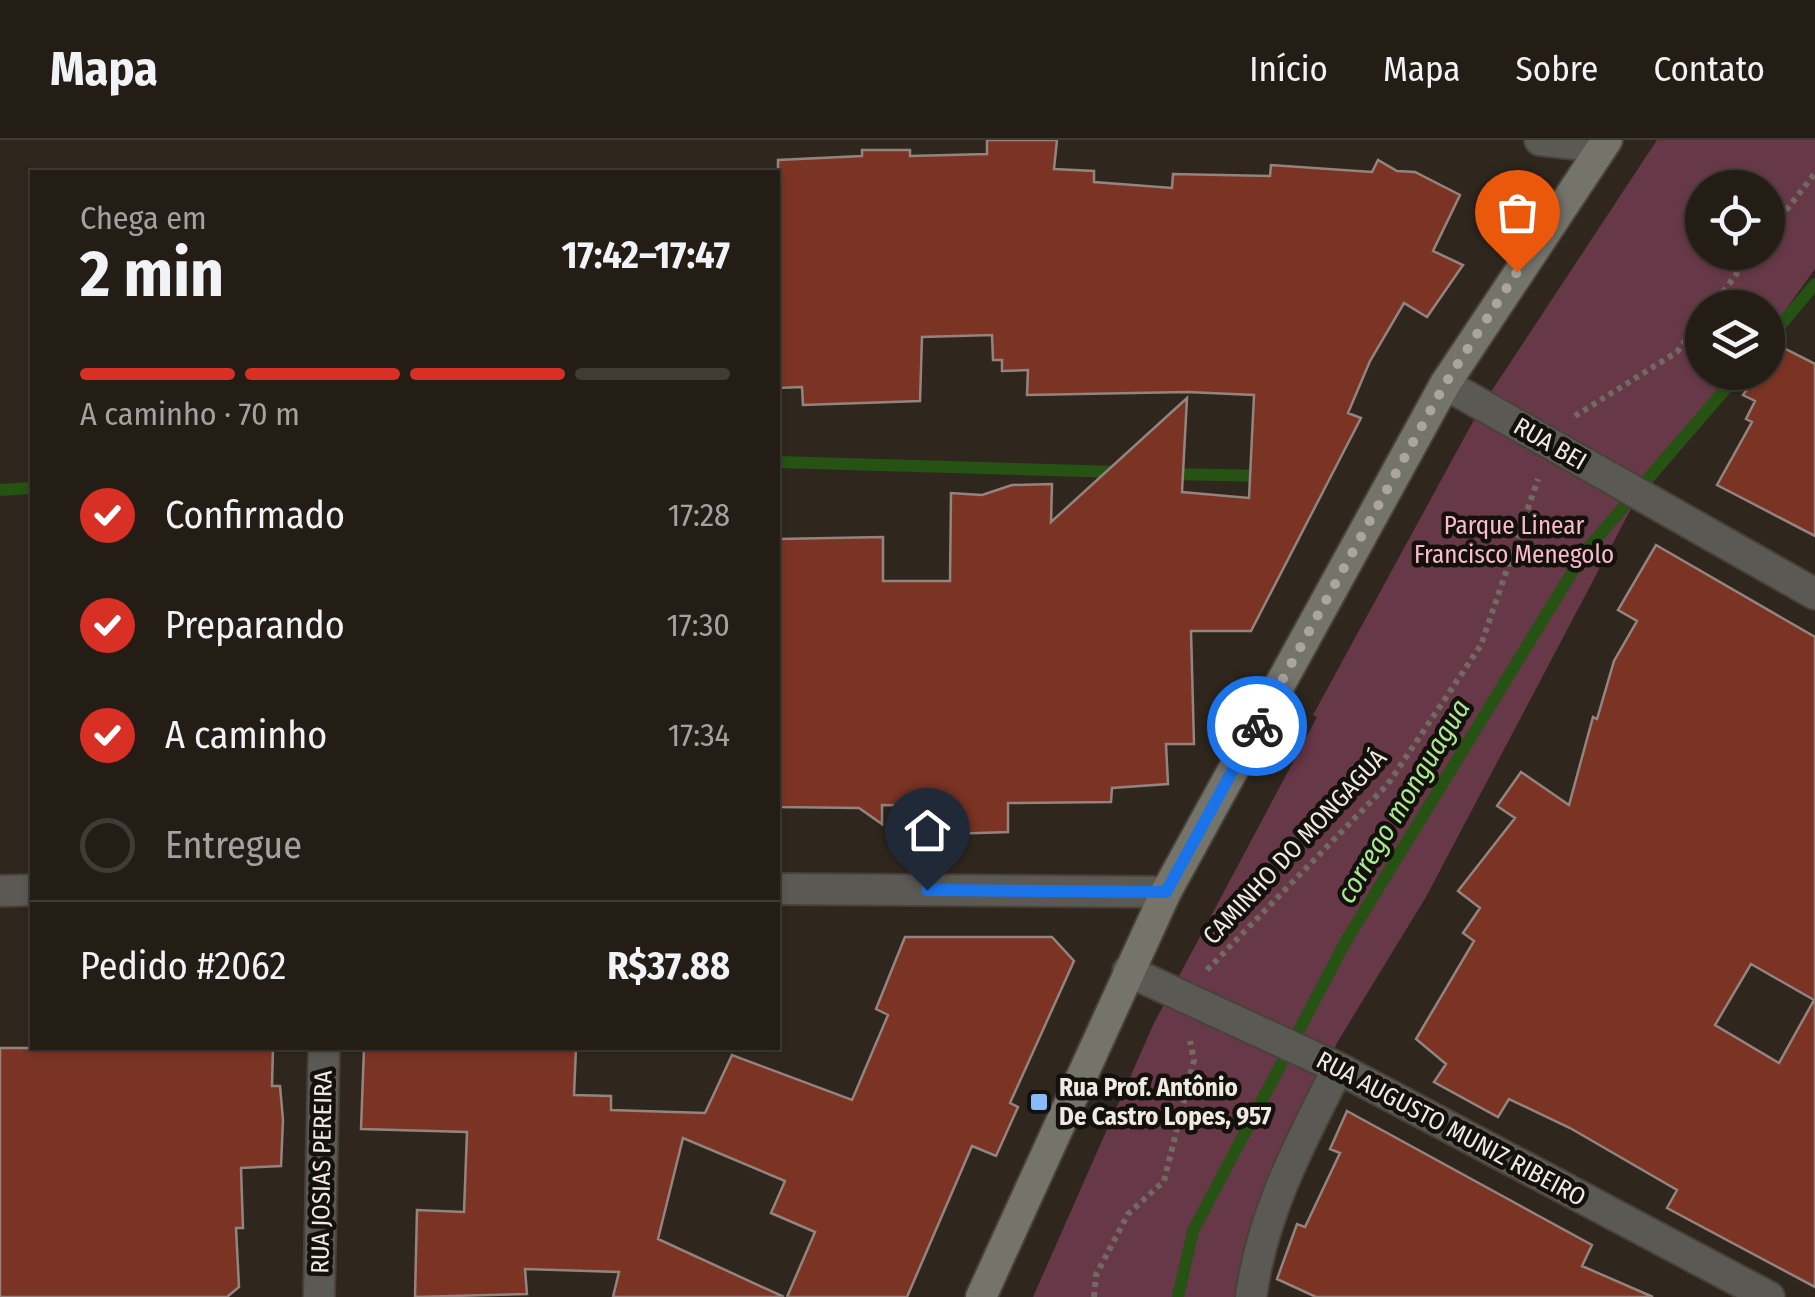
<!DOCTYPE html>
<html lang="pt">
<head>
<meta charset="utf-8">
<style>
  body { margin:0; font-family:"Fira Sans Condensed",sans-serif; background:#2f2a23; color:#f1f3f6; height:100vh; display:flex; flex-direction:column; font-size:38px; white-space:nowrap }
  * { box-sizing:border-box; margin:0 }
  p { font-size:32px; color:#a3a2a1 }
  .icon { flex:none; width:55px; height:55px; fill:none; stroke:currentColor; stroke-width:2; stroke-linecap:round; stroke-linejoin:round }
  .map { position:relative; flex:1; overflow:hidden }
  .panel { position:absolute; left:30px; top:30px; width:750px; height:880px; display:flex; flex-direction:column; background:#231d16; border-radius:0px; box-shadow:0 2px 8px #0004,0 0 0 2px #403b35 }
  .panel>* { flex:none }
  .tools { position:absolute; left:1685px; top:30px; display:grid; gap:20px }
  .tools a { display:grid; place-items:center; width:100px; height:100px; border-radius:50%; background:#231d16; box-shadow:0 2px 8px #0004,0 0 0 2px #403b35; font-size:50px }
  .pin { position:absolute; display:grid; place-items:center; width:85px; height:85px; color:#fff; margin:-102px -42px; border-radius:50% 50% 50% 0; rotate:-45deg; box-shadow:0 0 10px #0007 }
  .pin .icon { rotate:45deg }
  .courier { position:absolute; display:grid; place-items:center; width:100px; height:100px; margin:-50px; border:8px solid #1a73e8; border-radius:50%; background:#fff; color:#222; box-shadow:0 2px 12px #0007 }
  .summary em { font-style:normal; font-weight:700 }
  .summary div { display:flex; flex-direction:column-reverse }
  .summary { display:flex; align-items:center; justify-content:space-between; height:170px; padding:0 50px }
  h1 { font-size:65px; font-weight:700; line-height:75px }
  .bar { display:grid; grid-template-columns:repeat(4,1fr); gap:15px 10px; align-content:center; height:120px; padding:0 50px }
  .bar i { height:12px; border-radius:8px; background:#403b35 }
  .bar .on { background:#d93025 }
  .bar p { grid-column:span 4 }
  .line { display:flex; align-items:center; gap:25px; padding:0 50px; border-top:2px solid #403b35 }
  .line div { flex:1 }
  ol { padding:0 50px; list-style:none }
  li { display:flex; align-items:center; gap:30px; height:110px }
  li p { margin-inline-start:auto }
  li .icon { padding:10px; border-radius:50%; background:#d93025; color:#fff; stroke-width:4 }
  li:last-child { color:#a3a2a1 }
  li i { width:55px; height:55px; border:5px solid #403b35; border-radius:50% }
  header { display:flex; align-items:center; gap:60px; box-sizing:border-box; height:140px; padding:0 50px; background:#231d16; border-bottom:2px solid #403b35 }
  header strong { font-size:48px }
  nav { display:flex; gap:55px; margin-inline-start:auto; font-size:35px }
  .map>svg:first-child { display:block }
  .green { fill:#673848; fill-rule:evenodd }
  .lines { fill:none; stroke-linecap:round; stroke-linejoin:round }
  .stream { stroke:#265214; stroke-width:12 }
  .building { fill:#7b3423; stroke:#948480; stroke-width:2.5; fill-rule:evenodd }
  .street-casing { stroke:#4a4239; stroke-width:34 }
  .secondary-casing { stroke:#4a4239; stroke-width:34 }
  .path { stroke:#716a61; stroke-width:6; stroke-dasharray:5 5; stroke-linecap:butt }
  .street { stroke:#5a5953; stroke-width:30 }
  .secondary { stroke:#75746b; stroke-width:30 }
  .done { stroke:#aba59d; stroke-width:10; stroke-dasharray:0 18 }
  .route { stroke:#1a73e8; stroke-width:12 }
  .poi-dot { fill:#89bafc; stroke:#14110c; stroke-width:4 }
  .labels { text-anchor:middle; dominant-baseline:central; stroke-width:9; stroke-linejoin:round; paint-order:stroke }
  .street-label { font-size:25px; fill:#eee9e2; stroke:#14110c }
  .park-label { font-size:25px; fill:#fcbace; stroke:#14110c }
  .poi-label { font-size:25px; font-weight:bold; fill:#eee9e2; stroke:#14110c; text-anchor:start }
  .water-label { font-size:28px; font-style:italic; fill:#a7e891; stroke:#14110c }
</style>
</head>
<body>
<header>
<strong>Mapa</strong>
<nav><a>Início</a><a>Mapa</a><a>Sobre</a><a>Contato</a></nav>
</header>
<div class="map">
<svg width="1815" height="1157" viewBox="0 0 1815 1157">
  <rect width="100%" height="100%" fill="#2f271e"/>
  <path class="green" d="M 1657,0 L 1815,0 L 1815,129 L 1768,194 L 1768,168 L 1702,168 L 1702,232 L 1737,233 L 1633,365 L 1426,757 L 1338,901 L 1263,1065 L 1257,1157 L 1033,1157 L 1154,883 L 1317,577 L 1313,575 L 1481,267 ZM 1702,48 L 1768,48 L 1768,112 L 1702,112 Z"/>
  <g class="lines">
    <path class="stream" d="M 1768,200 L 1815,144
      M 778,322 L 1120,332
      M 1170,334 L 1265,336
      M 0,350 L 32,348
      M 1178,1157 L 1193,1091 L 1346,801 L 1584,413 L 1740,232"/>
  </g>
  <path class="building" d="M 987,0 L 1057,0 L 1054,29 L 1094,31 L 1094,42 L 1172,48 L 1173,34 L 1270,36 L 1271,25 L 1372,32 L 1378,20 L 1397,31 L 1415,32 L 1460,55 L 1433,111 L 1463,125 L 1427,177 L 1404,163 L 1370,221 L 1348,273 L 1361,278 L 1251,491 L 1191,491 L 1194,604 L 1166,604 L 1168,644 L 1112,648 L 1111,662 L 1008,663 L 1008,692 L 949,694 L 949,666 L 882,665 L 882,684 L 859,668 L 778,667 L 778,399 L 883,397 L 883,441 L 950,441 L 951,353 L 982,355 L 1012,345 L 1052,344 L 1051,382 L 1187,258 L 1182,352 L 1249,358 L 1254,255 L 1187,252 L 1027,255 L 1028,230 L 1002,231 L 1002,220 L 993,220 L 992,195 L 922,197 L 920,261 L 803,265 L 802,247 L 778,248 L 778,20 L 862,16 L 862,10 L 910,10 L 910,16 L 987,14 Z
    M 1778,205 L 1815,224 L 1815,396 L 1717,345 L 1752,282 L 1746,279 L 1755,261 L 1743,255 L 1759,232 L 1768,232 L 1768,219 Z
    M 1656,405 L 1815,497 L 1815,1147 L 1667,1068 L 1677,1050 L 1570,988 L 1509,959 L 1498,977 L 1434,942 L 1446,924 L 1416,899 L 1474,801 L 1463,793 L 1480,768 L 1458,751 L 1515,678 L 1497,666 L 1521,632 L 1569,665 L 1593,577 L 1597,579 L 1614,521 L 1637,481 L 1618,470 ZM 1751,824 L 1814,860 L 1779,923 L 1715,885 Z
    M 905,797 L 1052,797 L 1074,821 L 1010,963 L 1018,967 L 996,1016 L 972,1006 L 907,1157 L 787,1157 L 815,1092 L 771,1073 L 785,1041 L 683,998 L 658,1099 L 784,1157 L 613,1157 L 619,1132 L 525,1129 L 527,1154 L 415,1157 L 417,1070 L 464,1072 L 467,992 L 361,989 L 364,908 L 576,908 L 574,955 L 611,956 L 611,970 L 705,973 L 732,915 L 852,960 L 888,875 L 876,869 Z
    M 0,908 L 273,908 L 272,946 L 280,946 L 283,980 L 281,1026 L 241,1028 L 243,1088 L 236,1088 L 239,1147 L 227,1157 L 0,1157 Z
    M 1347,971 L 1592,1105 L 1582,1126 L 1653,1157 L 1316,1157 L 1277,1139 L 1297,1084 L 1305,1087 L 1340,1013 L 1330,1009 Z"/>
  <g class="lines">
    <defs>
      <path id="street" d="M 1540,0 L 1602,7
        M 1445,244 L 1815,454
        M 778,749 L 1166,752
        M 0,751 L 32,750
        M 1128,831 L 1338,928 L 1769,1157
        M 319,1157 L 324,908
        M 1251,1157 C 1262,1073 1300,1003 1338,928"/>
      <path id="secondary" d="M 981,1157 L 1166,752 L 1445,244 L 1607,0"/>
    </defs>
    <use href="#street" class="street-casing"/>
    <use href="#secondary" class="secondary-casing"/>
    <path class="path" d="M 1768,94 L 1815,33
      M 1711,168 L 1753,112
      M 1575,276 L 1677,212 L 1702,178
      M 1207,830 L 1388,644 L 1481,505 L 1538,339
      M 1094,1157 L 1096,1135 L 1128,1074 L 1164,1041 L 1194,920 L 1190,901"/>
    <use href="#street" class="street"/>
    <use href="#secondary" class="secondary"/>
  </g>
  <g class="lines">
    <path class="done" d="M 1257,586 L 1445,244 L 1517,132"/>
    <path class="route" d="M 927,750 L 1166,752 L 1257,586"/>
  </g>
  <rect class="poi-dot" x="1029" y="952" width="20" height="20" rx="5"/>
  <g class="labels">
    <g class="street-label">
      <text transform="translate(1550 304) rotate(30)">RUA BEI</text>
      <text transform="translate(1295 707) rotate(-47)">CAMINHO DO MONGAGUÁ</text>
      <text transform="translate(1451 989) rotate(28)">RUA AUGUSTO MUNIZ RIBEIRO</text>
      <text transform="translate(322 1032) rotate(-89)">RUA JOSIAS PEREIRA</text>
    </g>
    <g class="park-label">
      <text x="1514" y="386">Parque Linear<tspan x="1514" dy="29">Francisco Menegolo</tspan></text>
    </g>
    <g class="poi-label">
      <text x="1059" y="948">Rua Prof. Antônio<tspan x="1059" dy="29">De Castro Lopes, 957</tspan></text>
    </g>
    <g class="water-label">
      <text transform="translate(1403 661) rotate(-59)">corrego monguagua</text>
    </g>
  </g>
</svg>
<div class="tools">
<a><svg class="icon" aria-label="locate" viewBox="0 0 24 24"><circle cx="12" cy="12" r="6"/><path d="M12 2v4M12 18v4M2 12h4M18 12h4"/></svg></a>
<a><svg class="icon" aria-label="layers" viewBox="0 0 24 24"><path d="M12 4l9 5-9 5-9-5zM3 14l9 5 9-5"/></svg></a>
</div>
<div class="pin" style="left:1517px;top:132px;background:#ea580c"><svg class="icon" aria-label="bag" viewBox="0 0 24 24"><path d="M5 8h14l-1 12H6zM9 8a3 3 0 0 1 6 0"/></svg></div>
<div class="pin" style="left:927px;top:750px;background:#1f2937"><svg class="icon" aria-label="home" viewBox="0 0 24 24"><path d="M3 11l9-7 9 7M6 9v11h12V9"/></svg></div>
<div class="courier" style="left:1257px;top:586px"><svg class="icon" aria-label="bike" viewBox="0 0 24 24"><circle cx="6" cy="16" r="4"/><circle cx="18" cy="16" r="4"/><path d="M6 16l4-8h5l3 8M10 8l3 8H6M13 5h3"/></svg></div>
<section class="panel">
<div class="summary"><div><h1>2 min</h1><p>Chega em</p></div><em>17:42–17:47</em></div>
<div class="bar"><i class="on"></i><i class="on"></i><i class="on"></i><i></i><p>A caminho · 70 m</p></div>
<ol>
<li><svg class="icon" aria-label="check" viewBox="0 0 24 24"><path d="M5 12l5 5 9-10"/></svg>Confirmado<p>17:28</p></li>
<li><svg class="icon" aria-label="check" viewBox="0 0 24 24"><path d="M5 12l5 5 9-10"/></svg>Preparando<p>17:30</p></li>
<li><svg class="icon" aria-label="check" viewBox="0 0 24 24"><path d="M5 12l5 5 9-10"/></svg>A caminho<p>17:34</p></li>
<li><i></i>Entregue</li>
</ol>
<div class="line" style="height:130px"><div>Pedido #2062</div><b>R$37.88</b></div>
</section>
</div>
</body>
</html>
